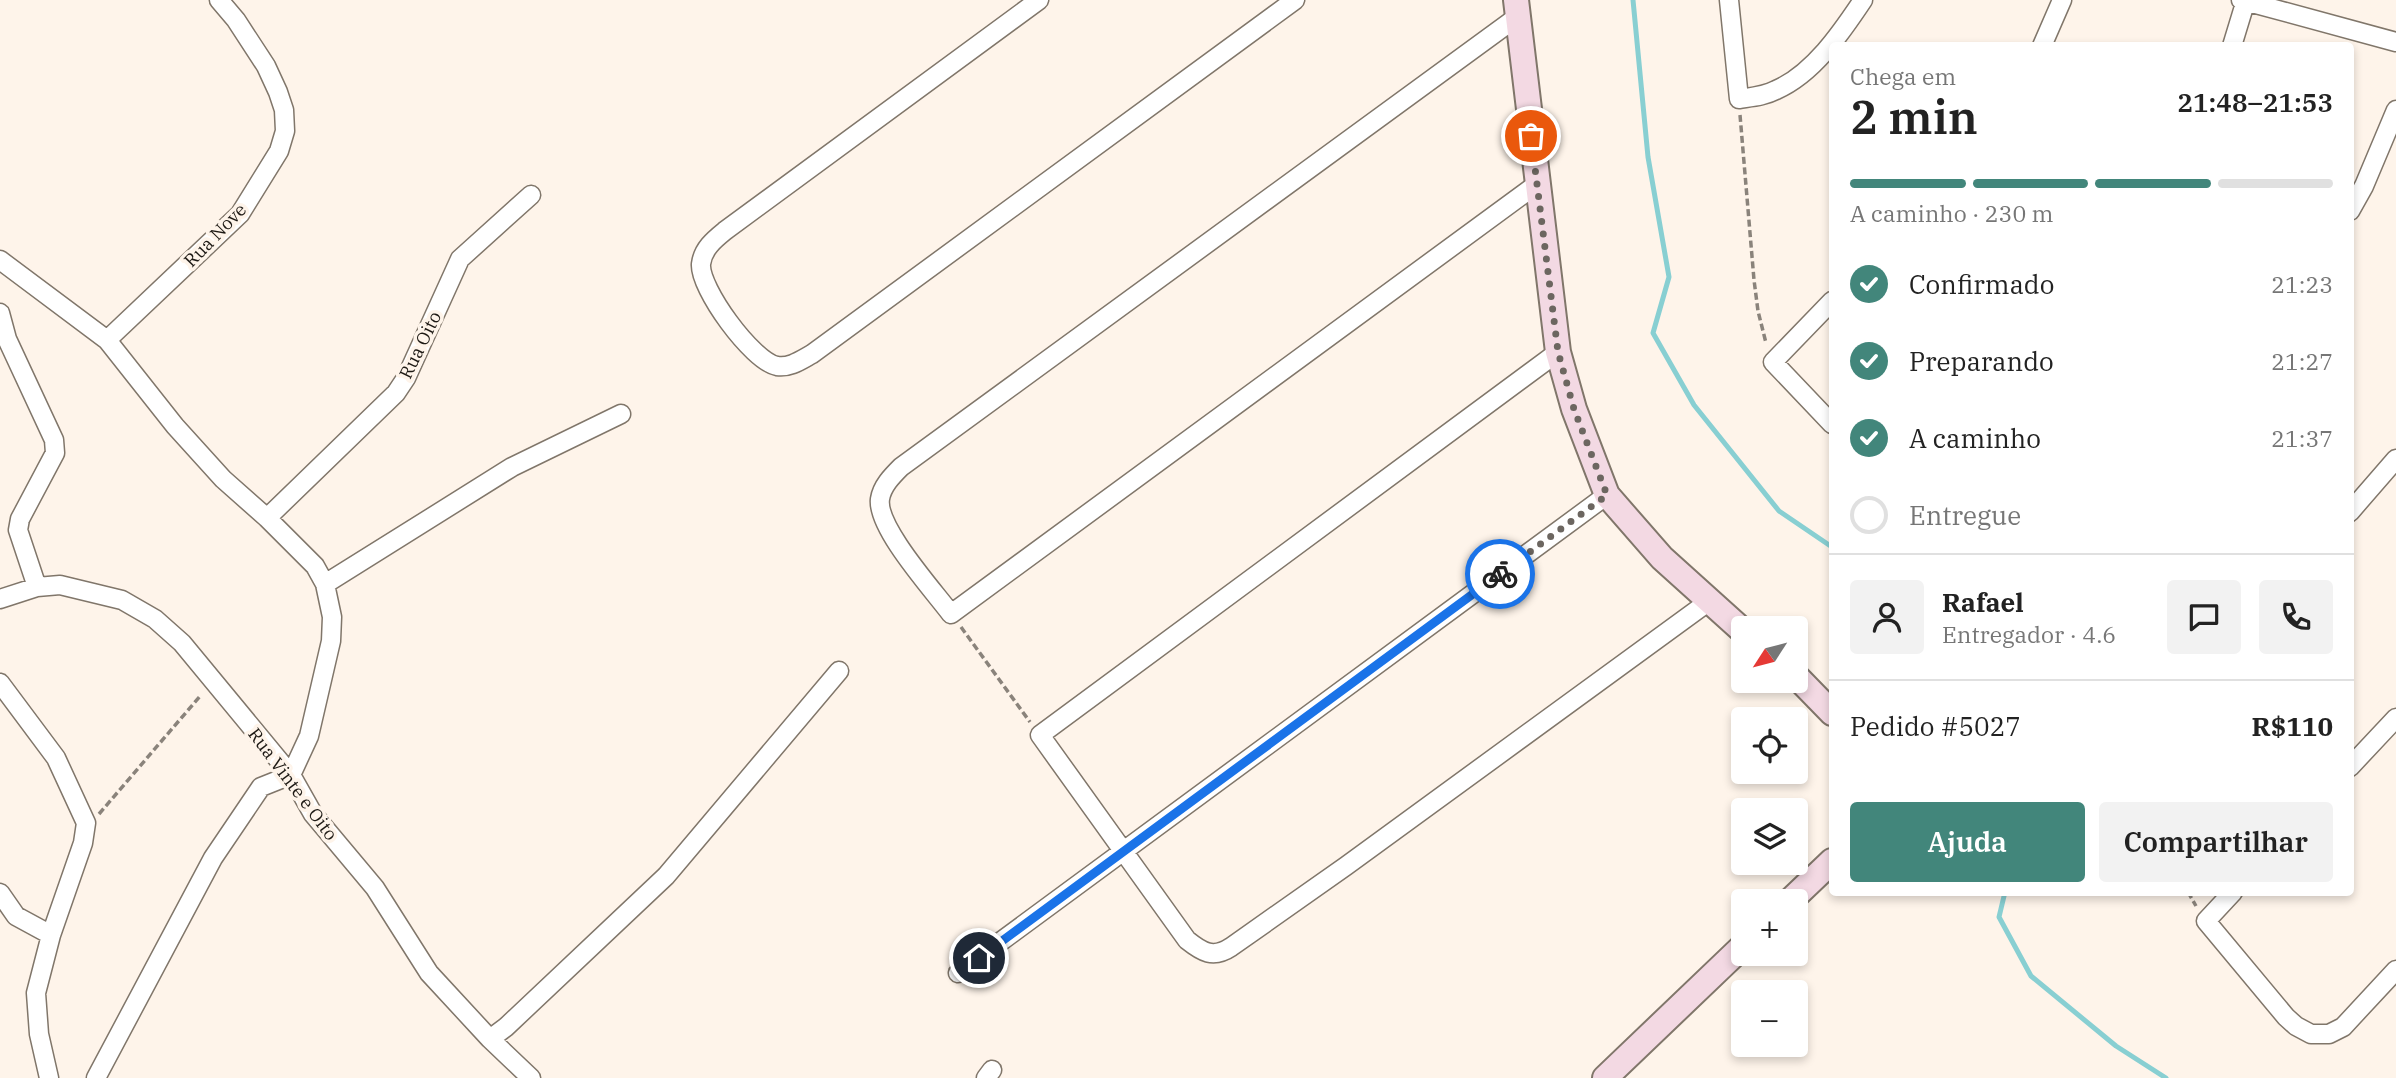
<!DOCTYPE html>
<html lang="pt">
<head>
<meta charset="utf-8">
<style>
  body { margin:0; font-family:"IBM Plex Serif",serif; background:#f2f2f2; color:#222; height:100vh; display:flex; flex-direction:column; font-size:26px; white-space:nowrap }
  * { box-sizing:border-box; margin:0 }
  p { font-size:23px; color:#767676 }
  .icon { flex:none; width:38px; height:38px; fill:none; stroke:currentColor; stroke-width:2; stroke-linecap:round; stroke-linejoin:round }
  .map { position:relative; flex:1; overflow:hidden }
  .sheet { position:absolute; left:1829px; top:42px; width:525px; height:854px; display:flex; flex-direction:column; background:#fff; border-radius:7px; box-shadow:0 4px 10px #0003 }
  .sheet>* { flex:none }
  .needle { width:46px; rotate:234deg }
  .controls { position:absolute; left:1731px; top:616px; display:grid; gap:14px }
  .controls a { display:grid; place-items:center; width:77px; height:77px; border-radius:7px; background:#fff; box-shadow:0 4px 10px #0003; font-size:35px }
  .pin { position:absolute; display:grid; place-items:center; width:60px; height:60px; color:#fff; margin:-30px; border:4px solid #fff; border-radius:50%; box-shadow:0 2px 7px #0007 }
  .courier { position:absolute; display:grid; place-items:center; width:70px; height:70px; margin:-35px; border:5px solid #1a73e8; border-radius:50%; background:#fff; color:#222; box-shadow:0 2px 9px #0007 }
  .headline em { font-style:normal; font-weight:600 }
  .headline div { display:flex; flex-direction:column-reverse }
  .headline { display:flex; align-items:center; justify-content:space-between; height:119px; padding:0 21px }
  h1 { font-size:46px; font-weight:600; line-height:52px }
  .bar { display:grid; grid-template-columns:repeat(4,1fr); gap:10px 7px; align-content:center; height:84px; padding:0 21px }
  .bar i { height:9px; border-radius:5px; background:#e0e0e0 }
  .bar .selected { background:#42867b }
  .bar p { grid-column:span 4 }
  .line { display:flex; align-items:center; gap:18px; padding:0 21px; border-top:2px solid #e0e0e0 }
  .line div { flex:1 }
  .round { display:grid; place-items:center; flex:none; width:74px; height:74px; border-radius:7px; background:#f2f2f2 }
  ol { padding:0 21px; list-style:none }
  li { display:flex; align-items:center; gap:21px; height:77px }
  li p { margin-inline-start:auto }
  li .icon { padding:7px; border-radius:50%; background:#42867b; color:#fff; stroke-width:4 }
  li:last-child { color:#767676 }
  li i { width:38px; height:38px; border:4px solid #e0e0e0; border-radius:50% }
  .action { display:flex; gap:14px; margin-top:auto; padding:14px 21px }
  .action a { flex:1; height:80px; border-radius:7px; background:#42867b; color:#fff; font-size:28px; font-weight:600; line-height:80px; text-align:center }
  .action a+a { background:#f2f2f2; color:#222 }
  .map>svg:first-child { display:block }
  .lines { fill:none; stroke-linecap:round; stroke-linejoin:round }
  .stream { stroke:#88cfd2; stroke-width:5 }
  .street-casing { stroke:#80766a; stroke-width:21 }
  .secondary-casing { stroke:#80766a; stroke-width:28 }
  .path { stroke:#8a837b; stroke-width:3.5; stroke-dasharray:7 3.5; stroke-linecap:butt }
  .street { stroke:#fff; stroke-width:18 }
  .secondary { stroke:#f3d9e3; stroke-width:24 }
  .done { stroke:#6c6660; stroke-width:7; stroke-dasharray:0 12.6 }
  .route { stroke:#1a73e8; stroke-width:9 }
  .labels { text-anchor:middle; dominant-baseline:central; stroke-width:7; stroke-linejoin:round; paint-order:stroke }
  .street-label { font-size:18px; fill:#1e1a15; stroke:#fef4ea }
</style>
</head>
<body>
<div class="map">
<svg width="2396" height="1078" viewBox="0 0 2396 1078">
  <rect width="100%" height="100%" fill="#fef4ea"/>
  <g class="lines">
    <path class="stream" d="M 1633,0 L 1648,157 L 1669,277 L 1653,333 L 1694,405 L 1779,511 L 1832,547
      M 2005,892 L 1999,917 L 2031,976 L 2116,1046 L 2166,1078"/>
    <defs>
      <path id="street" d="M 1039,0 L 726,230 C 715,239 703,248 701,264 C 699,288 752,361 777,366 C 790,368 801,360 812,354 L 1295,0
        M 1729,0 L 1739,99 C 1752,97 1765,96 1776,90 C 1813,74 1841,33 1863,0
        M 2241,0 L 2396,42
        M 1517,17 L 901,467 C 892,476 882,486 880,499 C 876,527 933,590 951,614 L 1537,184
        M 2042,46 L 2062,0
        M 2232,46 L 2246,0
        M 2350,211 L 2364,186 L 2396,110
        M 0,260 L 107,340 L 175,426 L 223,479 L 267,518 L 315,566 L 325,584 L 332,617 L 331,641 L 309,736 L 291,775 L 261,787 L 213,858 L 96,1078
        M 1832,301 L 1773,362 L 1832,424
        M 0,313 L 7,339 L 54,440 L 55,453 L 20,519 L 18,530 L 37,587
        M 107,340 L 240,214 L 279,151 L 285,131 L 284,110 L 278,92 L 266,66 L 236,20 L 219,0
        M 1558,352 L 1040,735 L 1187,940 C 1202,952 1213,959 1231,947 L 1346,866 L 1708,602
        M 2350,512 L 2396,459
        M 267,518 L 396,393 L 406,378 L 460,259 L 531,195
        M 325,584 L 512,467 L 621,414
        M 0,599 L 37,587 L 60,585 L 122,600 L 155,619 L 182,643 L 291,775 L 313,814 L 375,888 L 429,973 L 490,1039 L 531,1078
        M 0,683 L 56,758 L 86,823 L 83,843 L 51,935
        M 2350,767 L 2396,718
        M 2233,892 L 2206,921 L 2286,1017 L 2296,1026 L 2311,1034 L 2329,1034 L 2343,1027 L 2396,970
        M 0,893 L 16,916 L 51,935 L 36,993 L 39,1034 L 49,1078
        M 958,973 L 1607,495
        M 490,1039 L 506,1027 L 666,876 L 839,671
        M 986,1078 L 992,1070"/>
      <path id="secondary" d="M 1516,0 L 1558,352 L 1574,409 L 1607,495 L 1662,558 L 1743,631
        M 1796,676 L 1832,713
        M 1790,901 L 1832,861
        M 1605,1078 L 1743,946"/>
    </defs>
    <use href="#street" class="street-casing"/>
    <use href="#secondary" class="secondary-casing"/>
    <path class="path" d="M 1740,115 L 1754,280 L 1758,311 L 1766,343
      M 961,627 L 1030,722
      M 99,814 L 201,695
      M 2188,892 L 2196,906"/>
    <use href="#street" class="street"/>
    <use href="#secondary" class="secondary"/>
  </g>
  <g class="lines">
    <path class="done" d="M 1500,574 L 1607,495 L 1574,409 L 1558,352 L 1531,136"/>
    <path class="route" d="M 979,958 L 1500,574"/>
  </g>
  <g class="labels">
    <g class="street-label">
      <text transform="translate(215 235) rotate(-46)">Rua Nove</text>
      <text transform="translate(420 345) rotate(-64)">Rua Oito</text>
      <text transform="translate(293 784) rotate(53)">Rua Vinte e Oito</text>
    </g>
  </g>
</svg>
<div class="controls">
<a><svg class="needle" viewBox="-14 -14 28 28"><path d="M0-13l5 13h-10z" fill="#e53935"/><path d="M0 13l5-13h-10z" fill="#767676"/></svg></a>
<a><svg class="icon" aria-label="locate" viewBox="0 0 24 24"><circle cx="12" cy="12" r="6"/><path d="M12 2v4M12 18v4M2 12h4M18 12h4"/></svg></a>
<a><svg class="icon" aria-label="layers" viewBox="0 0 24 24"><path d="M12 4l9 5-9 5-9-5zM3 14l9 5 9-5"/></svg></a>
<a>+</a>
<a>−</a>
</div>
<div class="pin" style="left:1531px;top:136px;background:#ea580c"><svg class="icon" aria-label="bag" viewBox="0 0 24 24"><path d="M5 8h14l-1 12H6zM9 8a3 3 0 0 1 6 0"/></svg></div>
<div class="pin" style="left:979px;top:958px;background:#1f2937"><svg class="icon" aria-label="home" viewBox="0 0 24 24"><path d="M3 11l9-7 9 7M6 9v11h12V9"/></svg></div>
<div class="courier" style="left:1500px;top:574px"><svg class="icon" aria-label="bike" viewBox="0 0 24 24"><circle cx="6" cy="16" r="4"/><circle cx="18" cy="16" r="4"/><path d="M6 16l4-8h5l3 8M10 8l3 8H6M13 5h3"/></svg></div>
<section class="sheet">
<div class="headline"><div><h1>2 min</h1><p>Chega em</p></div><em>21:48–21:53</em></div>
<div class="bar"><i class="selected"></i><i class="selected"></i><i class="selected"></i><i></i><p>A caminho · 230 m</p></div>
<ol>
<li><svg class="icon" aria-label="check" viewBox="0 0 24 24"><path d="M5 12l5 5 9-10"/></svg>Confirmado<p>21:23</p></li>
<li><svg class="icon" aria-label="check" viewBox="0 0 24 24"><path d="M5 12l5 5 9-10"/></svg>Preparando<p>21:27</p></li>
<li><svg class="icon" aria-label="check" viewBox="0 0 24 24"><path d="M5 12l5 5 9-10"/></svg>A caminho<p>21:37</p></li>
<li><i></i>Entregue</li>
</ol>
<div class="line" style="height:126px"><a class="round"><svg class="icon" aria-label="person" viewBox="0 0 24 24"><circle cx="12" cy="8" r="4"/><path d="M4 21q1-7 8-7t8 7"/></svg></a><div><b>Rafael</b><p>Entregador · 4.6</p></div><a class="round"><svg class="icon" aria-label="chat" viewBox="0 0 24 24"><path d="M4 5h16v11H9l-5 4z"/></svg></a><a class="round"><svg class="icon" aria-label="phone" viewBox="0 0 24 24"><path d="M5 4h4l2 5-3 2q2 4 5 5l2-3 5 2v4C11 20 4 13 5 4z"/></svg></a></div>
<div class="line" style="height:91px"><div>Pedido #5027</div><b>R$110</b></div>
<div class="action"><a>Ajuda</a><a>Compartilhar</a></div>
</section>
</div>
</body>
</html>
